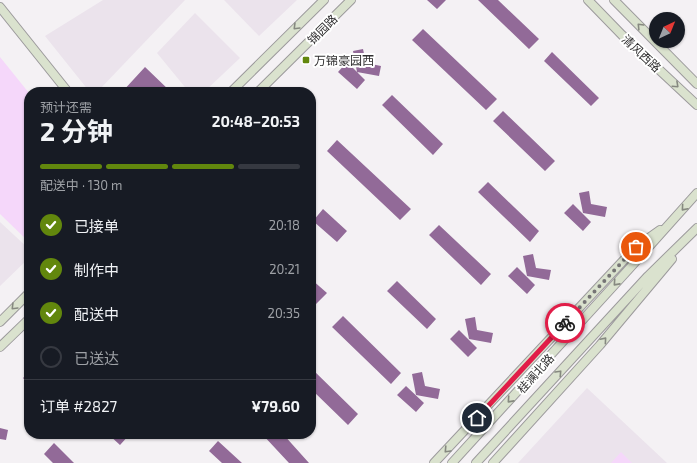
<!DOCTYPE html>
<html lang="zh">
<head>
<meta charset="utf-8">
<style>
  body { margin:0; font-family:"Exo 2","Noto Sans SC",sans-serif; background:#20242c; color:#f1f3f6; height:100vh; display:flex; flex-direction:column; font-size:15px; white-space:nowrap }
  * { box-sizing:border-box; margin:0 }
  p { font-size:13px; color:#9ea1a6 }
  .icon { flex:none; width:22px; height:22px; fill:none; stroke:currentColor; stroke-width:2; stroke-linecap:round; stroke-linejoin:round }
  .map { position:relative; flex:1; overflow:hidden }
  .side { position:absolute; left:24px; top:87px; width:292px; height:352px; display:flex; flex-direction:column; background:#171b24; border-radius:16px; box-shadow:0 1px 3px #0004 }
  .side>* { flex:none }
  .needle { width:26px; rotate:43deg }
  .buttons { position:absolute; left:649px; top:12px; display:grid; gap:8px }
  .buttons a { display:grid; place-items:center; width:36px; height:36px; border-radius:50%; background:#171b24; box-shadow:0 1px 3px #0004; font-size:20px }
  .pin { position:absolute; display:grid; place-items:center; width:34px; height:34px; color:#fff; margin:-17px; border:2px solid #fff; border-radius:50%; box-shadow:0 1px 4px #0007 }
  .courier { position:absolute; display:grid; place-items:center; width:40px; height:40px; margin:-20px; border:3px solid #e11d48; border-radius:50%; background:#fff; color:#222; box-shadow:0 1px 5px #0007 }
  .summary em { font-style:normal; font-weight:700 }
  .summary div { display:flex; flex-direction:column-reverse }
  .summary { display:flex; align-items:center; justify-content:space-between; height:68px; padding:0 16px }
  h1 { font-size:26px; font-weight:700; line-height:30px }
  .bar { display:grid; grid-template-columns:repeat(4,1fr); gap:6px 4px; align-content:center; height:48px; padding:0 16px }
  .bar i { height:5px; border-radius:3px; background:#363941 }
  .bar .active { background:#62870d }
  .bar p { grid-column:span 4 }
  .line { display:flex; align-items:center; gap:10px; padding:0 16px; border-top:1px solid #363941 }
  .line div { flex:1 }
  ol { padding:0 16px; list-style:none }
  li { display:flex; align-items:center; gap:12px; height:44px }
  li p { margin-inline-start:auto }
  li .icon { padding:4px; border-radius:50%; background:#62870d; color:#fff; stroke-width:4 }
  li:last-child { color:#9ea1a6 }
  li i { width:22px; height:22px; border:2px solid #363941; border-radius:50% }
  .map>svg:first-child { display:block }
  .built { fill:#ebe3ec }
  .green { fill:#f5d7fa }
  .building { fill:#926a98 }
  .lines { fill:none; stroke-linecap:round; stroke-linejoin:round }
  .secondary-casing { stroke:#9c9a9c; stroke-width:10 }
  .secondary { stroke:#dae2ce; stroke-width:8 }
  .oneway { stroke:#868980 }
  .done { stroke:#757475; stroke-width:4; stroke-dasharray:0 7.2 }
  .route { stroke:#e11d48; stroke-width:5 }
  .poi-dot { fill:#62870d; stroke:#fff; stroke-width:1.5 }
  .labels { text-anchor:middle; dominant-baseline:central; stroke-width:4; stroke-linejoin:round; paint-order:stroke }
  .street-label { font-size:12px; fill:#313031; stroke:#fff }
  .poi-label { font-size:12px; fill:#313031; stroke:#fff; text-anchor:start }
</style>
</head>
<body>
<div class="map">
<svg width="697" height="463" viewBox="0 0 697 463">
  <rect width="100%" height="100%" fill="#f4f1f4"/>
  <path class="built" d="M 103,0 L 185,0 L 100,89 L 89,91 L 45,36 Z
    M 224,0 L 297,0 L 259,36 Z
    M 195,13 L 240,58 L 204,92 L 189,92 L 157,53 Z
    M 0,222 L 29,249 L 29,258 L 0,286 Z
    M 587,388 L 667,463 L 518,463 Z"/>
  <path class="green" d="M 0,57 L 29,93 L 29,242 L 0,214 Z
    M 621,452 L 632,463 L 611,463 Z"/>
  <path class="building" d="M 427,0 L 446,0 L 437,9 Z
    M 478,0 L 498,0 L 539,39 L 529,49 Z
    M 423,29 L 497,99 L 486,110 L 412,40 Z
    M 363,49 L 366,63 L 381,66 L 379,76 L 357,72 L 353,51 Z
    M 552,52 L 599,98 L 591,106 L 544,61 Z
    M 347,62 L 365,80 L 357,89 L 338,72 Z
    M 145,67 L 171,92 L 122,92 Z
    M 392,95 L 443,144 L 433,155 L 382,105 Z
    M 503,111 L 555,161 L 545,171 L 493,121 Z
    M 337,140 L 411,209 L 400,220 L 327,151 Z
    M 488,182 L 539,231 L 530,242 L 478,192 Z
    M 589,191 L 591,204 L 607,207 L 605,217 L 583,213 L 579,193 Z
    M 573,204 L 591,222 L 583,231 L 564,213 Z
    M 323,209 L 347,231 L 337,242 L 313,221 Z
    M 439,225 L 491,274 L 481,285 L 429,235 Z
    M 533,254 L 536,268 L 551,270 L 549,280 L 527,276 L 523,256 Z
    M 517,267 L 535,285 L 527,294 L 508,276 Z
    M 311,279 L 327,293 L 316,304 L 311,300 Z
    M 397,281 L 436,319 L 427,329 L 387,291 Z
    M 343,316 L 401,373 L 391,384 L 332,327 Z
    M 475,317 L 477,330 L 493,333 L 491,343 L 469,339 L 465,319 Z
    M 459,330 L 477,348 L 468,357 L 450,339 Z
    M 311,368 L 358,414 L 348,425 L 311,389 Z
    M 29,372 L 29,384 L 23,378 Z
    M 422,372 L 425,386 L 440,389 L 438,399 L 416,395 L 412,374 Z
    M 406,386 L 424,403 L 416,412 L 397,395 Z
    M 0,428 L 8,430 L 6,440 L 0,439 Z
    M 108,434 L 130,434 L 120,445 Z
    M 262,434 L 283,434 L 309,463 L 289,463 Z
    M 218,441 L 242,463 L 222,463 L 209,451 Z
    M 54,443 L 74,463 L 53,463 L 44,454 Z"/>
  <g class="lines">
    <defs>
      <path id="secondary" d="M 588,0 L 622,35 L 697,105
        M 614,0 L 697,84
        M 0,7 L 68,92
        M 231,92 L 324,0
        M 258,92 L 351,0
        M 0,322 L 29,293
        M 0,347 L 29,319
        M 434,463 L 636,247 L 660,230
        M 452,463 L 629,269 L 697,193
        M 476,463 L 648,276 L 697,228
        M 493,463 L 600,345 L 672,259"/>
    </defs>
    <use href="#secondary" class="secondary-casing"/>
    <use href="#secondary" class="secondary"/>
  </g>
  <defs><path id="oneway-chevron" d="M-2-3.5L2.5 0L-2 3.5" fill="none" stroke-width="1.6" stroke-linecap="round" stroke-linejoin="round"/></defs>
  <g class="oneway">
    <use href="#oneway-chevron" transform="translate(640 26) rotate(-134)"/>
    <use href="#oneway-chevron" transform="translate(296 27) rotate(135)"/>
    <use href="#oneway-chevron" transform="translate(676 85) rotate(43)"/>
    <use href="#oneway-chevron" transform="translate(684 208) rotate(131)"/>
    <use href="#oneway-chevron" transform="translate(616 283) rotate(132)"/>
    <use href="#oneway-chevron" transform="translate(14 307) rotate(135)"/>
    <use href="#oneway-chevron" transform="translate(604 340) rotate(-49)"/>
    <use href="#oneway-chevron" transform="translate(559 373) rotate(-47)"/>
    <use href="#oneway-chevron" transform="translate(510 400) rotate(132)"/>
    <use href="#oneway-chevron" transform="translate(447 450) rotate(133)"/>
  </g>
  <g class="lines">
    <path class="done" d="M 565,323 L 636,247"/>
    <path class="route" d="M 477,418 L 565,323"/>
  </g>
  <rect class="poi-dot" x="302" y="56" width="8" height="8" rx="2"/>
  <g class="labels">
    <g class="street-label">
      <text transform="translate(322 29) rotate(-45)">锦园路</text>
      <text transform="translate(642 53) rotate(43)">清风西路</text>
      <text transform="translate(535 373) rotate(-48)">桂澜北路</text>
    </g>
    <g class="poi-label">
      <text x="314" y="60">万锦豪园西</text>
    </g>
  </g>
</svg>
<div class="buttons">
<a><svg class="needle" viewBox="-14 -14 28 28"><path d="M0-13l5 13h-10z" fill="#e53935"/><path d="M0 13l5-13h-10z" fill="#9ea1a6"/></svg></a>
</div>
<div class="pin" style="left:636px;top:247px;background:#ea580c"><svg class="icon" aria-label="bag" viewBox="0 0 24 24"><path d="M5 8h14l-1 12H6zM9 8a3 3 0 0 1 6 0"/></svg></div>
<div class="pin" style="left:477px;top:418px;background:#1f2937"><svg class="icon" aria-label="home" viewBox="0 0 24 24"><path d="M3 11l9-7 9 7M6 9v11h12V9"/></svg></div>
<div class="courier" style="left:565px;top:323px"><svg class="icon" aria-label="bike" viewBox="0 0 24 24"><circle cx="6" cy="16" r="4"/><circle cx="18" cy="16" r="4"/><path d="M6 16l4-8h5l3 8M10 8l3 8H6M13 5h3"/></svg></div>
<section class="side">
<div class="summary"><div><h1>2 分钟</h1><p>预计还需</p></div><em>20:48–20:53</em></div>
<div class="bar"><i class="active"></i><i class="active"></i><i class="active"></i><i></i><p>配送中 · 130 m</p></div>
<ol>
<li><svg class="icon" aria-label="check" viewBox="0 0 24 24"><path d="M5 12l5 5 9-10"/></svg>已接单<p>20:18</p></li>
<li><svg class="icon" aria-label="check" viewBox="0 0 24 24"><path d="M5 12l5 5 9-10"/></svg>制作中<p>20:21</p></li>
<li><svg class="icon" aria-label="check" viewBox="0 0 24 24"><path d="M5 12l5 5 9-10"/></svg>配送中<p>20:35</p></li>
<li><i></i>已送达</li>
</ol>
<div class="line" style="height:52px"><div>订单 #2827</div><b>¥79.60</b></div>
</section>
</div>
</body>
</html>
